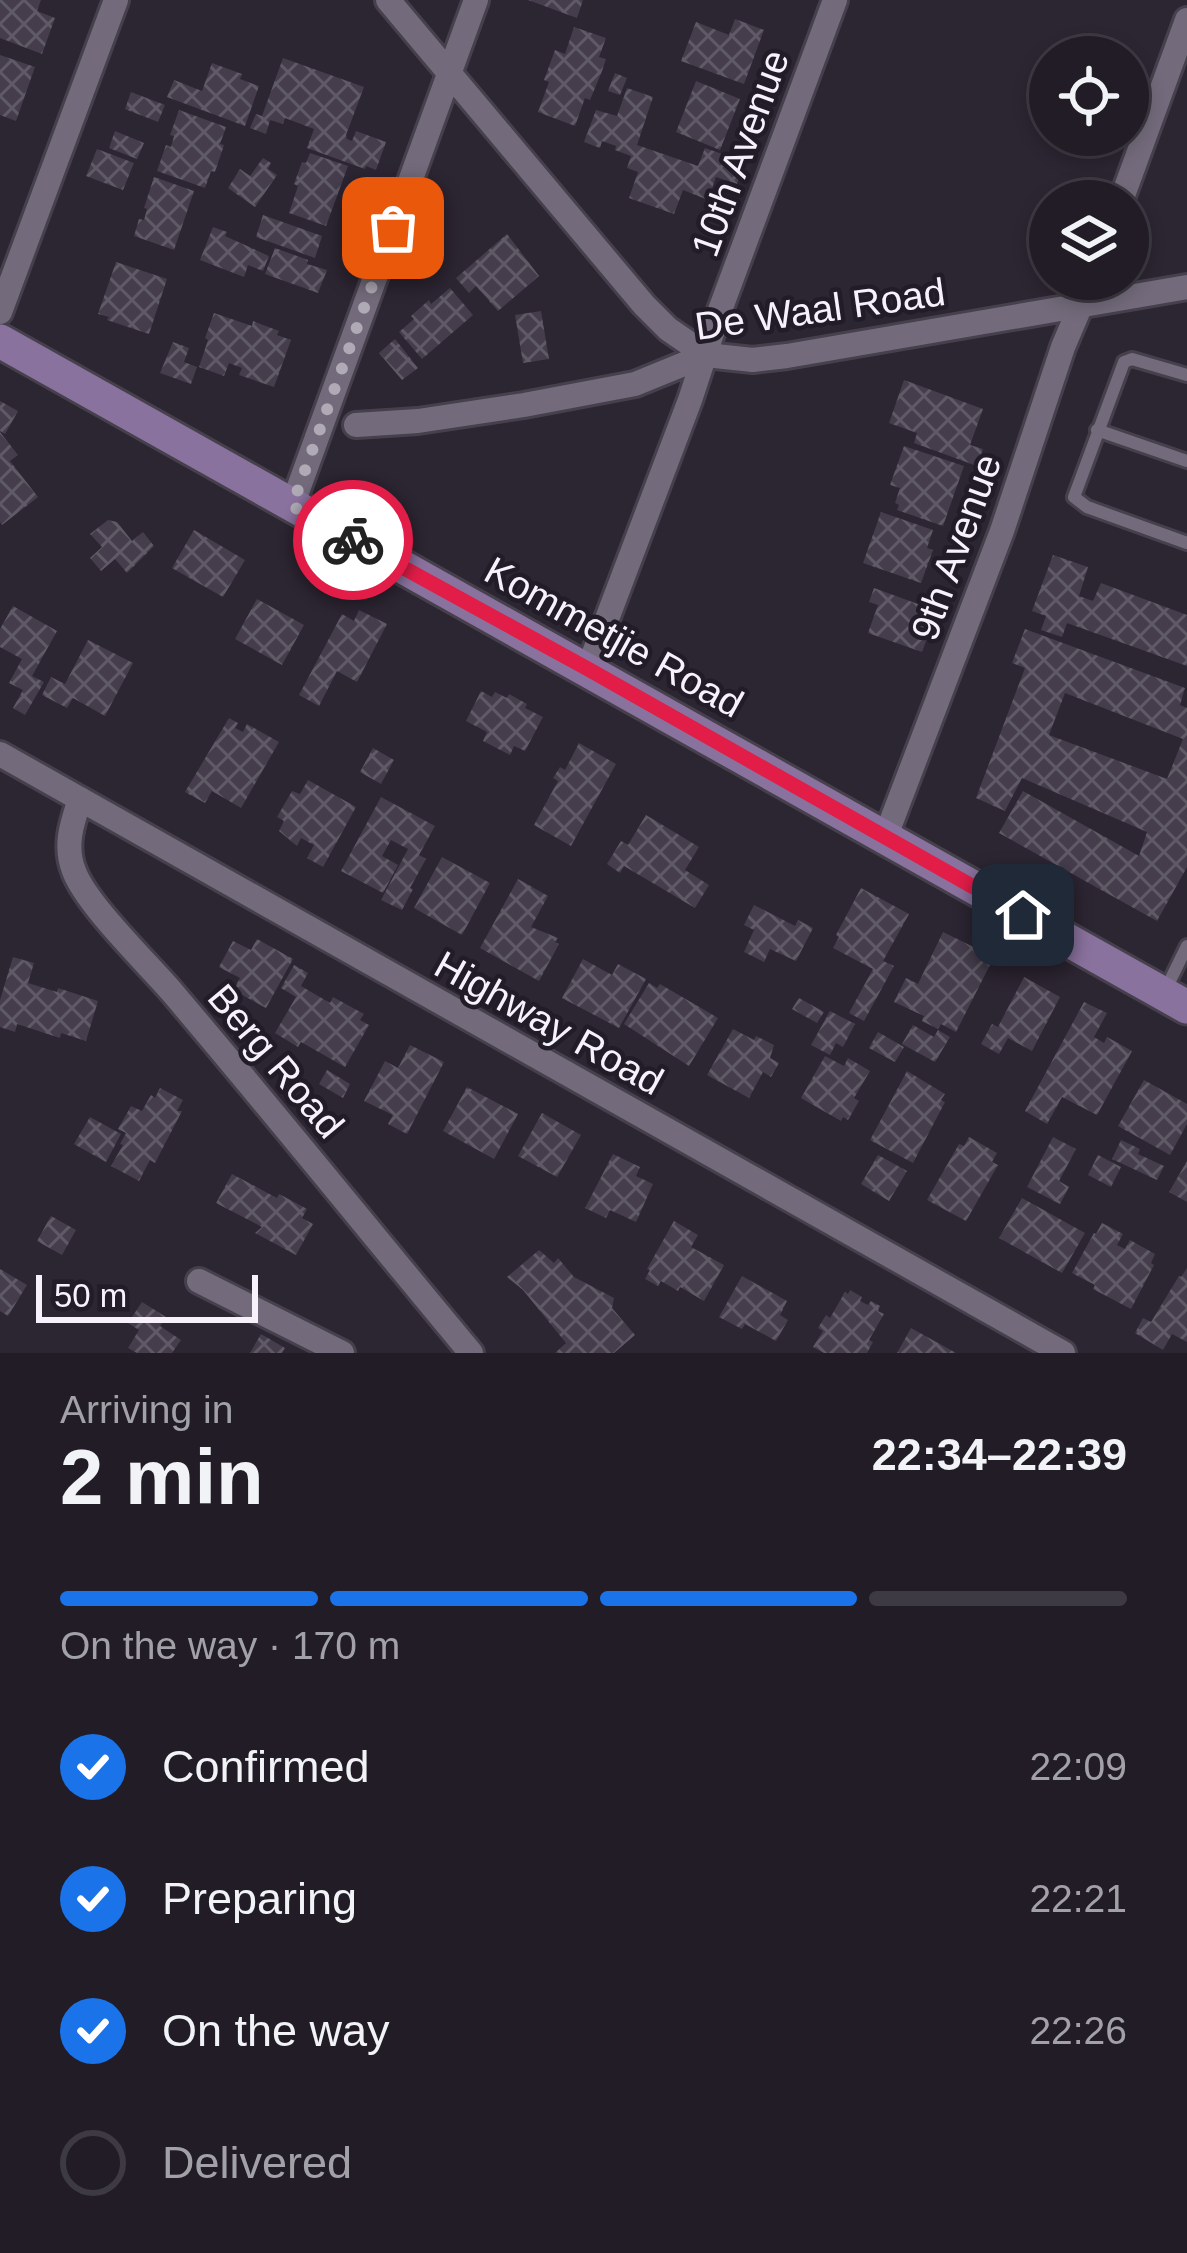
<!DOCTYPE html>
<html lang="en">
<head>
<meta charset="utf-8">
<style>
  body { margin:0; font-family:Helvetica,sans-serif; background:#29252e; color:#f1f3f6; height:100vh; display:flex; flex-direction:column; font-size:45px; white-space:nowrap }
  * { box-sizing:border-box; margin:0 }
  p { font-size:39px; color:#a2a1a7 }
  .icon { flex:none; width:66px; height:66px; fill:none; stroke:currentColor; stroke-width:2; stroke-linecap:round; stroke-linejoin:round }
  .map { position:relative; height:1353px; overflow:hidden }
  .panel { display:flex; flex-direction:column; background:#211c26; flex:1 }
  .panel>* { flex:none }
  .tools { position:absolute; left:1029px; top:36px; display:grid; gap:24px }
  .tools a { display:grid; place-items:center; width:120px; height:120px; border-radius:50%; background:#211c26; box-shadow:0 6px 18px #0003,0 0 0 3px #3e3a43; font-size:60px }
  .scale { position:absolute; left:36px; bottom:30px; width:222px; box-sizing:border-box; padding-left:12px; border:6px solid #f6f1fb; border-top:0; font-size:33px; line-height:42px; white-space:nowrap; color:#f6f1fb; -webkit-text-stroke:9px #221b28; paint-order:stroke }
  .pin { position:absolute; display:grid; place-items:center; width:102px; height:102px; color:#fff; margin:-51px; border-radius:24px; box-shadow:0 6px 18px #0006 }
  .courier { position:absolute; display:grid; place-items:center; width:120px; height:120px; margin:-60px; border:9px solid #e11d48; border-radius:50%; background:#fff; color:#222; box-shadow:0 3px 15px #0007 }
  .overview em { font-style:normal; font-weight:800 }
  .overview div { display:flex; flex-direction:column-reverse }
  .overview { display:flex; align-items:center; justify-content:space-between; height:204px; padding:0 60px }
  h1 { font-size:78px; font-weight:800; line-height:90px }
  .bar { display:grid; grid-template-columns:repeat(4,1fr); gap:18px 12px; align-content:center; height:144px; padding:0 60px }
  .bar i { height:15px; border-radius:9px; background:#3e3a43 }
  .bar .on { background:#1a73e8 }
  .bar p { grid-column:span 4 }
  ol { padding:0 60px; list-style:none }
  li { display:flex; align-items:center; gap:36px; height:132px }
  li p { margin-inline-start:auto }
  li .icon { padding:12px; border-radius:50%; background:#1a73e8; color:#fff; stroke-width:4 }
  li:last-child { color:#a2a1a7 }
  li i { width:66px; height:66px; border:6px solid #3e3a43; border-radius:50% }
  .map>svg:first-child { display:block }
  .building { fill:url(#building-cross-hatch); fill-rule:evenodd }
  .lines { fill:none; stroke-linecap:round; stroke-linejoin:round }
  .lane-casing { stroke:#46404c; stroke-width:18 }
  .street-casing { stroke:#46404c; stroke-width:30 }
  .secondary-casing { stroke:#46404c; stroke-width:39 }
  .lane { stroke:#736b7b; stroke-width:12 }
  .street { stroke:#736b7b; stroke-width:24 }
  .secondary { stroke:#8a729e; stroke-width:33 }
  .done { stroke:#afaab5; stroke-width:12; stroke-dasharray:0 21.6 }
  .route { stroke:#e11d48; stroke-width:15 }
  .labels { text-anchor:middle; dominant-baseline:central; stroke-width:9; stroke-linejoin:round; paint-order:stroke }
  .street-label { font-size:39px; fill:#f6f1fb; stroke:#221b28 }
</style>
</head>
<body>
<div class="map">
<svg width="1187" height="1353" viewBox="0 0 1187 1353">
  <defs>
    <pattern id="building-cross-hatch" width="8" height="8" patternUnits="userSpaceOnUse" patternTransform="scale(3)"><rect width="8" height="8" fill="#453d4c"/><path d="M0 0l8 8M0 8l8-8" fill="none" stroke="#605a67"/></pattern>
  </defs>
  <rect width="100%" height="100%" fill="#2c2532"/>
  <path class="building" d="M 0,0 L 41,0 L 37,11 L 55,18 L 42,54 L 0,38 Z
    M 528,0 L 583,0 L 577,18 Z
    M 735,19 L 764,30 L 744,84 L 681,61 L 696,22 L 729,35 Z
    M 574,27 L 606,38 L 599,57 L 606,59 L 602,71 L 590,100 L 585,98 L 575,126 L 538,112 L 549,82 L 544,80 L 555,50 L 565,54 Z
    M 0,55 L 35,67 L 16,121 L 0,115 Z
    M 283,58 L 364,87 L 346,135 L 347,139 L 352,141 L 356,131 L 386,142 L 376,170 L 366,166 L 365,169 L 307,148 L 314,129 L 285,118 L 283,124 L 270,120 L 266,134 L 250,128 L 256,114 L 262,116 Z
    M 212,63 L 242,74 L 240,79 L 259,86 L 245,126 L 167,97 L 174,80 L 202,91 Z
    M 615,73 L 627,78 L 620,95 L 608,91 Z
    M 696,81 L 740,99 L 720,150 L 676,132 Z
    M 627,88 L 653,97 L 637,145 L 698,166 L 705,148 L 745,162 L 737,184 L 716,177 L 708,200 L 683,190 L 674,214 L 629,198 L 638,172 L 627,168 L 631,156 L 615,150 L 616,146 L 602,141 L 600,148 L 584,142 L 596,110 L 617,116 Z
    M 131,92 L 165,105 L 158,122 L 125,109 Z
    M 179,110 L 226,127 L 220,144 L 224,145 L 215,172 L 211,171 L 205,188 L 157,171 L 166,145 L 171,147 L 174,136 L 170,135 Z
    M 115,131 L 144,143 L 137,159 L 109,148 Z
    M 97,149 L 134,163 L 123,190 L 86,176 Z
    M 310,153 L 348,166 L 326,226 L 289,213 L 298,186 L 294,184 L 302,162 L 306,163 Z
    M 263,158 L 271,163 L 268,169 L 277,175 L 255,207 L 228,188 L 240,169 L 250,176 Z
    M 154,177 L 194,191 L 174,250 L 134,236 L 139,219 L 144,220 L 147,209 L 144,208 Z
    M 263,215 L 322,236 L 315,258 L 256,237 Z
    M 213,227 L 227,232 L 225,236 L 269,256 L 263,271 L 248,265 L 244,277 L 200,260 Z
    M 507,234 L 539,276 L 498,311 L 476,286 L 469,293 L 456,278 Z
    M 275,248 L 308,260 L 307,264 L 327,270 L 318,293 L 265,274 Z
    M 116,262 L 167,279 L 149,334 L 107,320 L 109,317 L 98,314 Z
    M 450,288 L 473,315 L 422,359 L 399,332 L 414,319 L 411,316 L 429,300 L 431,304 Z
    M 541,311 L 549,359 L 523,363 L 515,315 Z
    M 214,313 L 252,326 L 253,321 L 279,331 L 277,335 L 291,340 L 274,387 L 239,375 L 242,368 L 229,363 L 224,376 L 199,367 L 208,340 L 205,338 Z
    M 395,339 L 418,368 L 402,380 L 379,353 Z
    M 173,342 L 189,348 L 184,362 L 197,367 L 191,384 L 160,373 Z
    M 904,380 L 983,409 L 970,445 L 983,449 L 977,466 L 914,443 L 917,433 L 889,423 Z
    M 0,401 L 18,411 L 5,434 L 0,431 Z
    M 0,432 L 18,455 L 10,461 L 38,497 L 2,525 L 0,522 Z
    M 904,446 L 964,466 L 943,526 L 897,510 L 899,505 L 895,503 L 900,488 L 890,485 Z
    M 881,512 L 933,530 L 927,548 L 933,550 L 921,583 L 863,563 Z
    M 108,520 L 117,522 L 132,541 L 143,532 L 154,546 L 127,573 L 115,559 L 101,571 L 90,558 L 102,547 L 90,534 Z
    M 194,530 L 245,560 L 223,597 L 172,568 Z
    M 1053,555 L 1088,567 L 1079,596 L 1093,601 L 1101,583 L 1187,615 L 1187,666 L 1067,623 L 1062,637 L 1041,630 L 1046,616 L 1032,611 Z
    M 874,588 L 937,611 L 922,652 L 868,633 L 878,605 L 869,602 Z
    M 257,599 L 304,625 L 282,665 L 235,639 Z
    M 13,606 L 57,631 L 32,676 L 44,682 L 25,715 L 13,708 L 23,690 L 9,683 L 22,659 L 0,647 L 0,629 Z
    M 359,610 L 387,624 L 357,682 L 337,671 L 319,706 L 299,695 L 342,614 L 354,621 Z
    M 1025,629 L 1185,688 L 1180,705 L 1187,708 L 1187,867 L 1157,921 L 999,833 L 1023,791 L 1139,856 L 1147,832 L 1022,778 L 1005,811 L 976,798 L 1025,668 L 1012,663 ZM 1065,693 L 1183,739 L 1167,779 L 1049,735 Z
    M 88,640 L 133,663 L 105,716 L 73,698 L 67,708 L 42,695 L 51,677 L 65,684 Z
    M 481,691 L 492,697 L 495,692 L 507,698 L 509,694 L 527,704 L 525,708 L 543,717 L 525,751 L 514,746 L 510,755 L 483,741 L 487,732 L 466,721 Z
    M 229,718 L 238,723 L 235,728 L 243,732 L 247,724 L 279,742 L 241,808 L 212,791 L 205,803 L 185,792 Z
    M 579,743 L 616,764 L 571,846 L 534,825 L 558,781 L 553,778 L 560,767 L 565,770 Z
    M 373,748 L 394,760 L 381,784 L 360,772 Z
    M 308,780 L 356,807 L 323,867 L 307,858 L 314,845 L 301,838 L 297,846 L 279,831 L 284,821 L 277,817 L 292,791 L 300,794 Z
    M 381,797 L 435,826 L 419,855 L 426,859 L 410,888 L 413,889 L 402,910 L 381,900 L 408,849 L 391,840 L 382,856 L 398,865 L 383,893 L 341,871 Z
    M 646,815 L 699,847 L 685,870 L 709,885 L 695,908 L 624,866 L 620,873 L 607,864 L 621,841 L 628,845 Z
    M 442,857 L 490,883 L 462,935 L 414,908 Z
    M 518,879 L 548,896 L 531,927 L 558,938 L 555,942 L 559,944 L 539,981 L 480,948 Z
    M 861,888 L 909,914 L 883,961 L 894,966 L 864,1021 L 849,1013 L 873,969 L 833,948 L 839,937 L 836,935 Z
    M 754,905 L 795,926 L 798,920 L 813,928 L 796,961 L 770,949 L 764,962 L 744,952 L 754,930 L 744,925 Z
    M 943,932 L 994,957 L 956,1032 L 941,1024 L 938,1029 L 922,1021 L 924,1016 L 894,1002 L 906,978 L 918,984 Z
    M 257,939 L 293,959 L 266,1008 L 233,990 L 240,978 L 219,967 L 233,941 L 251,950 Z
    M 13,957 L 34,963 L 28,983 L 57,992 L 58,988 L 98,1001 L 86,1041 L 61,1033 L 60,1038 L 17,1024 L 15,1032 L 0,1027 L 0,1000 Z
    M 583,959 L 612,975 L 618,964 L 646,979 L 619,1028 L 562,998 Z
    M 294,965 L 308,973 L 301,986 L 330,1003 L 333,997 L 364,1014 L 360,1020 L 369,1025 L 345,1067 L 301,1042 L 298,1047 L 275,1033 L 296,997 L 281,988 Z
    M 1024,977 L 1060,997 L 1032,1051 L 1008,1038 L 999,1054 L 981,1044 L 992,1024 L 998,1027 Z
    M 649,983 L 657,988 L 660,984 L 718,1018 L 689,1066 L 624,1024 Z
    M 799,998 L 824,1012 L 817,1023 L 792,1009 Z
    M 1084,1002 L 1107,1013 L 1094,1037 L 1104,1043 L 1107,1037 L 1132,1051 L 1097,1115 L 1062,1097 L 1047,1124 L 1025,1111 Z
    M 830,1011 L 855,1024 L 843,1047 L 836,1043 L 830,1055 L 811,1045 Z
    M 913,1025 L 934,1037 L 938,1030 L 950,1037 L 935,1062 L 902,1044 Z
    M 733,1029 L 754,1040 L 756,1036 L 774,1045 L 770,1058 L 779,1063 L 771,1077 L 763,1072 L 749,1098 L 707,1075 Z
    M 878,1032 L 904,1047 L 895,1062 L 869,1048 Z
    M 410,1045 L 444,1062 L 407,1134 L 388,1124 L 393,1115 L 364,1101 L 385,1061 L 398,1068 Z
    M 825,1056 L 844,1066 L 848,1058 L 870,1071 L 854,1098 L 859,1101 L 848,1120 L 843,1117 L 841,1121 L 801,1098 Z
    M 327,1070 L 350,1084 L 343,1098 L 319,1084 Z
    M 907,1071 L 945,1094 L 941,1100 L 945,1102 L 913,1163 L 870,1140 Z
    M 1144,1080 L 1187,1104 L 1187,1124 L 1170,1155 L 1118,1126 Z
    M 467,1087 L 518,1114 L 494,1159 L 443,1131 Z
    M 160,1088 L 183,1100 L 177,1111 L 182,1111 L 155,1163 L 150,1160 L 139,1181 L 111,1166 L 123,1145 L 120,1144 L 126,1133 L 118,1129 L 131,1106 L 142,1111 L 151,1095 L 155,1098 Z
    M 542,1113 L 581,1135 L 557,1177 L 518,1156 Z
    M 90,1117 L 121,1134 L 106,1162 L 74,1144 Z
    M 969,1137 L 997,1153 L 992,1162 L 998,1165 L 966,1221 L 927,1200 L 959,1144 L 964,1146 Z
    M 1053,1137 L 1076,1149 L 1059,1181 L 1069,1187 L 1060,1204 L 1027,1187 Z
    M 1121,1140 L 1140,1149 L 1138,1154 L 1164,1166 L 1157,1180 L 1112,1159 Z
    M 613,1154 L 640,1167 L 636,1176 L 653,1184 L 636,1222 L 610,1210 L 606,1218 L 585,1208 Z
    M 878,1155 L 907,1171 L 889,1201 L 861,1184 Z
    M 1098,1155 L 1121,1167 L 1111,1187 L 1088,1175 Z
    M 1187,1161 L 1187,1202 L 1169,1192 Z
    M 232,1174 L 277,1198 L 279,1194 L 307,1209 L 302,1218 L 313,1224 L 296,1255 L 255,1233 L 262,1227 L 216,1203 Z
    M 1022,1198 L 1085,1233 L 1062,1273 L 999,1238 Z
    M 51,1216 L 76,1230 L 62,1255 L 37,1241 Z
    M 674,1221 L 698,1235 L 691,1247 L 724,1265 L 704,1301 L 680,1287 L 678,1291 L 661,1281 L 658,1286 L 645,1279 L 650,1270 L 647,1269 Z
    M 1102,1223 L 1123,1234 L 1117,1245 L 1125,1249 L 1130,1240 L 1155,1254 L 1151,1263 L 1154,1265 L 1131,1309 L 1093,1289 L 1095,1285 L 1072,1273 L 1094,1233 L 1096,1234 Z
    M 539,1250 L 554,1263 L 558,1258 L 574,1277 L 614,1298 L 612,1308 L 635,1335 L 614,1353 L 555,1353 L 566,1343 L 523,1290 L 507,1277 Z
    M 1187,1268 L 1187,1342 L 1172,1334 L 1163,1350 L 1135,1333 L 1143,1318 L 1151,1322 L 1179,1276 L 1181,1277 Z
    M 0,1269 L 27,1285 L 8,1316 L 0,1311 Z
    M 742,1276 L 787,1301 L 780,1315 L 788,1320 L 776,1341 L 745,1324 L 742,1329 L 719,1317 Z
    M 850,1290 L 862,1297 L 860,1301 L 868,1305 L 871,1301 L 880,1306 L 878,1311 L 884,1314 L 869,1340 L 873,1342 L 867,1353 L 824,1353 L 813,1347 L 823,1331 L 818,1328 L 826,1315 L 830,1318 L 845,1292 L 848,1294 Z
    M 142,1302 L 166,1317 L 160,1326 L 181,1340 L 172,1353 L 137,1353 L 128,1348 L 139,1330 L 128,1323 Z
    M 911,1328 L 956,1353 L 897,1353 Z
    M 261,1334 L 285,1348 L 282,1353 L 250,1353 Z"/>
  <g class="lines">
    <defs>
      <path id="lane" d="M 1187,375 L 1132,359 L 1124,362 L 1074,497 L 1087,507 L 1187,543
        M 1097,430 L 1187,461
        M 1164,993 L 1187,946"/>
      <path id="street" d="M 388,0 L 644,305 L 668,329 L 706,355
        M 1121,201 L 1187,20
        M 0,312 L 116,0
        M 356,425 L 418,421 L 524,405 L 635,384 L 706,355 L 753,360 L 787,356 L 1187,287
        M 292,506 L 476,0
        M 588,669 L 690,400 L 716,321 L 835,0
        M 0,754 L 1063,1353
        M 80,799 C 72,823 64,846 74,871 C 86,904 147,963 172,992 C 273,1111 371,1233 471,1353
        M 885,838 L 1002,531 L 1063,347 L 1092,279
        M 199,1281 L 342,1353"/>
      <path id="secondary" d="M 0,341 L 1187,1007"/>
    </defs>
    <use href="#lane" class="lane-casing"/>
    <use href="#street" class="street-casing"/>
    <use href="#secondary" class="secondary-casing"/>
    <use href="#lane" class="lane"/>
    <use href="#street" class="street"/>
    <use href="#secondary" class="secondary"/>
  </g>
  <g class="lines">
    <path class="done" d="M 353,540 L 292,506 L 393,228"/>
    <path class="route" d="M 353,540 L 588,669 L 1023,915"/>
  </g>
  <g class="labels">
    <g class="street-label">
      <text transform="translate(740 153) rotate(-70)">10th Avenue</text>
      <text transform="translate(820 309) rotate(-8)">De Waal Road</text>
      <text transform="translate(956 547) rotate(-70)">9th Avenue</text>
      <text transform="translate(614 637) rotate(29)">Kommetjie Road</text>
      <text transform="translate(549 1023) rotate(29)">Highway Road</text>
      <text transform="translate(276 1061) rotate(50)">Berg Road</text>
    </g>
  </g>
</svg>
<div class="tools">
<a><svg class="icon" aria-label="locate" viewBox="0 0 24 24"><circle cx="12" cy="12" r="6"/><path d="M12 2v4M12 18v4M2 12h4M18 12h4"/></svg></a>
<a><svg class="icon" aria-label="layers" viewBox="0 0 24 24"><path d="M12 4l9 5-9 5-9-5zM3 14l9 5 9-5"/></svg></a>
</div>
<div class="scale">50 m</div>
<div class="pin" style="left:393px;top:228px;background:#ea580c"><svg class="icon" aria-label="bag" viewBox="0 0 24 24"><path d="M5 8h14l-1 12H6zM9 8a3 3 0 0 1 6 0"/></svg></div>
<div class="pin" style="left:1023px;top:915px;background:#1f2937"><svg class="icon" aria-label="home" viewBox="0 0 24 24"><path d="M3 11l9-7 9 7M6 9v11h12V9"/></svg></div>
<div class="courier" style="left:353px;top:540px"><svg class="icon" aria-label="bike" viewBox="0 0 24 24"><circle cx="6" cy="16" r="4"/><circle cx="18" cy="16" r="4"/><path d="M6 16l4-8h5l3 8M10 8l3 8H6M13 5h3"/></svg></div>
</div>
<section class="panel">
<div class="overview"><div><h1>2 min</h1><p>Arriving in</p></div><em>22:34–22:39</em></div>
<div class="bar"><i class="on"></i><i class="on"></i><i class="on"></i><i></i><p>On the way · 170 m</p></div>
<ol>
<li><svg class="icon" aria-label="check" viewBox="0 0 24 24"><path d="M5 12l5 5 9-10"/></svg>Confirmed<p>22:09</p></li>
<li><svg class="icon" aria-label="check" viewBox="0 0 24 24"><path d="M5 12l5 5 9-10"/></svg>Preparing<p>22:21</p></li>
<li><svg class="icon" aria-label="check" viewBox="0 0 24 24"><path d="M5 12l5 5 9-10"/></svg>On the way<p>22:26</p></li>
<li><i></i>Delivered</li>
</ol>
</section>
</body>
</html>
